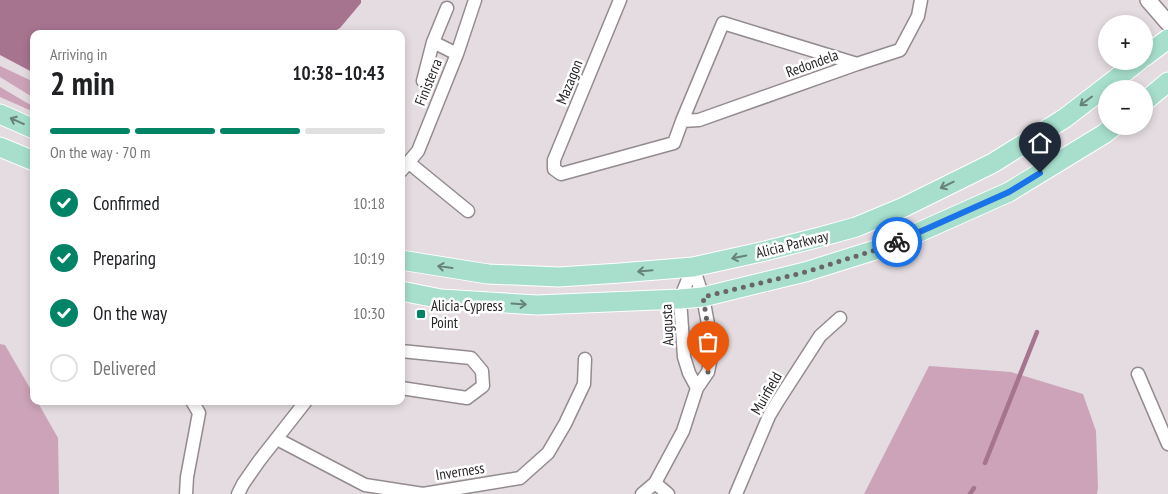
<!DOCTYPE html>
<html lang="en">
<head>
<meta charset="utf-8">
<style>
  body { margin:0; font-family:"PT Sans Narrow",sans-serif; background:#f6f6f6; color:#202124; height:100vh; display:flex; flex-direction:column; font-size:19px; white-space:nowrap }
  * { box-sizing:border-box; margin:0 }
  p { font-size:16px; color:#757577 }
  .icon { flex:none; width:28px; height:28px; fill:none; stroke:currentColor; stroke-width:2; stroke-linecap:round; stroke-linejoin:round }
  .map { position:relative; flex:1; overflow:hidden }
  .side { position:absolute; left:30px; top:30px; width:375px; height:375px; display:flex; flex-direction:column; background:#fff; border-radius:10px; box-shadow:0 2px 8px #0003 }
  .side>* { flex:none }
  .tools { position:absolute; left:1098px; top:15px; display:grid; gap:10px }
  .tools a { display:grid; place-items:center; width:55px; height:55px; border-radius:50%; background:#fff; box-shadow:0 2px 8px #0003; font-size:25px }
  .pin { position:absolute; display:grid; place-items:center; width:42px; height:42px; color:#fff; margin:-51px -21px; border-radius:50% 50% 50% 0; rotate:-45deg; box-shadow:0 0 5px #0007 }
  .pin .icon { rotate:45deg }
  .courier { position:absolute; display:grid; place-items:center; width:50px; height:50px; margin:-25px; border:4px solid #1a73e8; border-radius:50%; background:#fff; color:#222; box-shadow:0 1px 6px #0007 }
  .head em { font-style:normal; font-weight:700 }
  .head div { display:flex; flex-direction:column-reverse }
  .head { display:flex; align-items:center; justify-content:space-between; height:85px; padding:0 20px }
  h1 { font-size:32px; font-weight:700; line-height:38px }
  .bar { display:grid; grid-template-columns:repeat(4,1fr); gap:8px 5px; align-content:center; height:60px; padding:0 20px }
  .bar i { height:6px; border-radius:4px; background:#e0e0e0 }
  .bar .on { background:#018466 }
  .bar p { grid-column:span 4 }
  ol { padding:0 20px; list-style:none }
  li { display:flex; align-items:center; gap:15px; height:55px }
  li p { margin-inline-start:auto }
  li .icon { padding:5px; border-radius:50%; background:#018466; color:#fff; stroke-width:4 }
  li:last-child { color:#757577 }
  li i { width:28px; height:28px; border:2px solid #e0e0e0; border-radius:50% }
  .map>svg:first-child { display:block }
  .green { fill:#cca3b8 }
  .water { fill:#a77490 }
  .lines { fill:none; stroke-linecap:round; stroke-linejoin:round }
  .stream { stroke:#a77490; stroke-width:4.5 }
  .minor-casing { stroke:#938b8f; stroke-width:15 }
  .tertiary-casing { stroke:#938b8f; stroke-width:18 }
  .primary-casing { stroke:#fff; stroke-width:21 }
  .minor { stroke:#fff; stroke-width:12 }
  .tertiary { stroke:#fff; stroke-width:15 }
  .primary { stroke:#a7dfcc; stroke-width:19 }
  .oneway { stroke:#688279 }
  .done { stroke:#6a6567; stroke-width:5; stroke-dasharray:0 9 }
  .route { stroke:#1a73e8; stroke-width:6 }
  .poi-dot { fill:#018466; stroke:#fff; stroke-width:2 }
  .labels { text-anchor:middle; dominant-baseline:central; stroke-width:5; stroke-linejoin:round; paint-order:stroke }
  .street-label { font-size:15px; fill:#282526; stroke:#fff }
  .poi-label { font-size:15px; fill:#282526; stroke:#fff; text-anchor:start }
</style>
</head>
<body>
<div class="map">
<svg width="1168" height="494" viewBox="0 0 1168 494">
  <rect width="100%" height="100%" fill="#e4dce0"/>
  <path class="green" d="M 0,66 L 34,82 L 34,98 L 0,77 Z
    M 0,87 L 34,107 L 34,112 L 0,97 Z
    M 0,344 L 5,345 L 34,395 L 34,401 L 37,401 L 58,438 L 59,494 L 0,494 Z
    M 929,366 L 1011,372 L 1083,394 L 1096,431 L 1098,488 L 1097,494 L 864,494 Z"/>
  <path class="water" d="M 0,0 L 361,0 L 361,3 L 340,28 L 330,34 L 34,34 L 34,73 L 0,55 Z"/>
  <g class="lines">
    <path class="stream" d="M 985,463 L 1037,332
      M 970,494 L 974,488"/>
    <defs>
      <path id="minor" d="M 620,0 L 554,160 L 554,169 L 561,174 L 674,143 L 682,121 L 723,23 L 857,64
        M 433,42 L 457,54
        M 423,81 L 433,42 L 447,8
        M 682,121 L 699,120 L 857,64 L 900,50 L 918,16 L 921,0
        M 408,162 L 468,211
        M 401,171 L 418,151 L 457,54 L 475,0
        M 693,267 L 680,299 L 684,357 L 689,373 L 697,388
        M 401,351 L 471,358 L 482,371 L 483,386 L 467,398 L 401,388
        M 1138,374 L 1168,444
        M 277,439 L 365,485 L 423,494 L 520,478 L 548,453 L 565,424 L 584,384 L 585,359
        M 655,483 L 668,494
        M 186,494 L 187,477 L 199,413 L 192,401
        M 238,494 L 243,484 L 259,461 L 306,401
        M 642,494 L 655,483 L 683,431 L 697,388 L 708,372 L 711,357 L 708,324 L 703,297 L 693,267
        M 736,494 L 769,416 L 778,401 L 820,336 L 840,318"/>
      <path id="tertiary" d="M 1148,0 L 1168,23"/>
      <path id="primary" d="M 1144,57 L 1168,39
        M 1144,102 L 1168,82
        M 0,114 L 34,129
        M 0,147 L 34,161
        M 401,260 L 488,274 L 559,277 L 620,273 L 693,267 L 765,251 L 820,237 L 856,227 L 904,207 L 993,163 L 1065,118 L 1139,61
        M 401,291 L 441,299 L 537,305 L 680,299 L 703,297 L 805,272 L 888,246 L 1009,192 L 1104,134 L 1114,126"/>
    </defs>
    <use href="#minor" class="minor-casing"/>
    <use href="#tertiary" class="tertiary-casing"/>
    <use href="#primary" class="primary-casing"/>
    <use href="#minor" class="minor"/>
    <use href="#tertiary" class="tertiary"/>
    <use href="#primary" class="primary"/>
  </g>
  <defs><path id="oneway-shaft" d="M-6 0H5M1.5-3L5.5 0L1.5 3" fill="none" stroke-width="1.6" stroke-linecap="round" stroke-linejoin="round" transform="scale(1.25)"/></defs>
  <g class="oneway">
    <use href="#oneway-shaft" transform="translate(1086 101) rotate(143)"/>
    <use href="#oneway-shaft" transform="translate(17 121) rotate(-156)"/>
    <use href="#oneway-shaft" transform="translate(947 185) rotate(154)"/>
    <use href="#oneway-shaft" transform="translate(739 257) rotate(168)"/>
    <use href="#oneway-shaft" transform="translate(445 267) rotate(-172)"/>
    <use href="#oneway-shaft" transform="translate(645 271) rotate(175)"/>
    <use href="#oneway-shaft" transform="translate(519 304) rotate(4)"/>
  </g>
  <g class="lines">
    <path class="done" d="M 708,372 C 712,346 707,322 703,297 L 806,272 L 888,246 L 897,242"/>
    <path class="route" d="M 897,242 L 1009,192 L 1040,173"/>
  </g>
  <rect class="poi-dot" x="416" y="309" width="10" height="10" rx="2.5"/>
  <g class="labels">
    <g class="street-label">
      <text transform="translate(812 63) rotate(-20)">Redondela</text>
      <text transform="translate(428 82) rotate(-68)">Finisterra</text>
      <text transform="translate(569 82) rotate(-68)">Mazagon</text>
      <text transform="translate(792 244) rotate(-14)">Alicia Parkway</text>
      <text transform="translate(667 325) rotate(-93)">Augusta</text>
      <text transform="translate(766 393) rotate(-60)">Muirfield</text>
      <text transform="translate(460 471) rotate(-9)">Inverness</text>
    </g>
    <g class="poi-label">
      <text x="431" y="305">Alicia-Cypress<tspan x="431" dy="17">Point</tspan></text>
    </g>
  </g>
</svg>
<div class="tools">
<a>+</a>
<a>−</a>
</div>
<div class="pin" style="left:708px;top:372px;background:#ea580c"><svg class="icon" aria-label="bag" viewBox="0 0 24 24"><path d="M5 8h14l-1 12H6zM9 8a3 3 0 0 1 6 0"/></svg></div>
<div class="pin" style="left:1040px;top:173px;background:#1f2937"><svg class="icon" aria-label="home" viewBox="0 0 24 24"><path d="M3 11l9-7 9 7M6 9v11h12V9"/></svg></div>
<div class="courier" style="left:897px;top:242px"><svg class="icon" aria-label="bike" viewBox="0 0 24 24"><circle cx="6" cy="16" r="4"/><circle cx="18" cy="16" r="4"/><path d="M6 16l4-8h5l3 8M10 8l3 8H6M13 5h3"/></svg></div>
<section class="side">
<div class="head"><div><h1>2 min</h1><p>Arriving in</p></div><em>10:38–10:43</em></div>
<div class="bar"><i class="on"></i><i class="on"></i><i class="on"></i><i></i><p>On the way · 70 m</p></div>
<ol>
<li><svg class="icon" aria-label="check" viewBox="0 0 24 24"><path d="M5 12l5 5 9-10"/></svg>Confirmed<p>10:18</p></li>
<li><svg class="icon" aria-label="check" viewBox="0 0 24 24"><path d="M5 12l5 5 9-10"/></svg>Preparing<p>10:19</p></li>
<li><svg class="icon" aria-label="check" viewBox="0 0 24 24"><path d="M5 12l5 5 9-10"/></svg>On the way<p>10:30</p></li>
<li><i></i>Delivered</li>
</ol>
</section>
</div>
</body>
</html>
